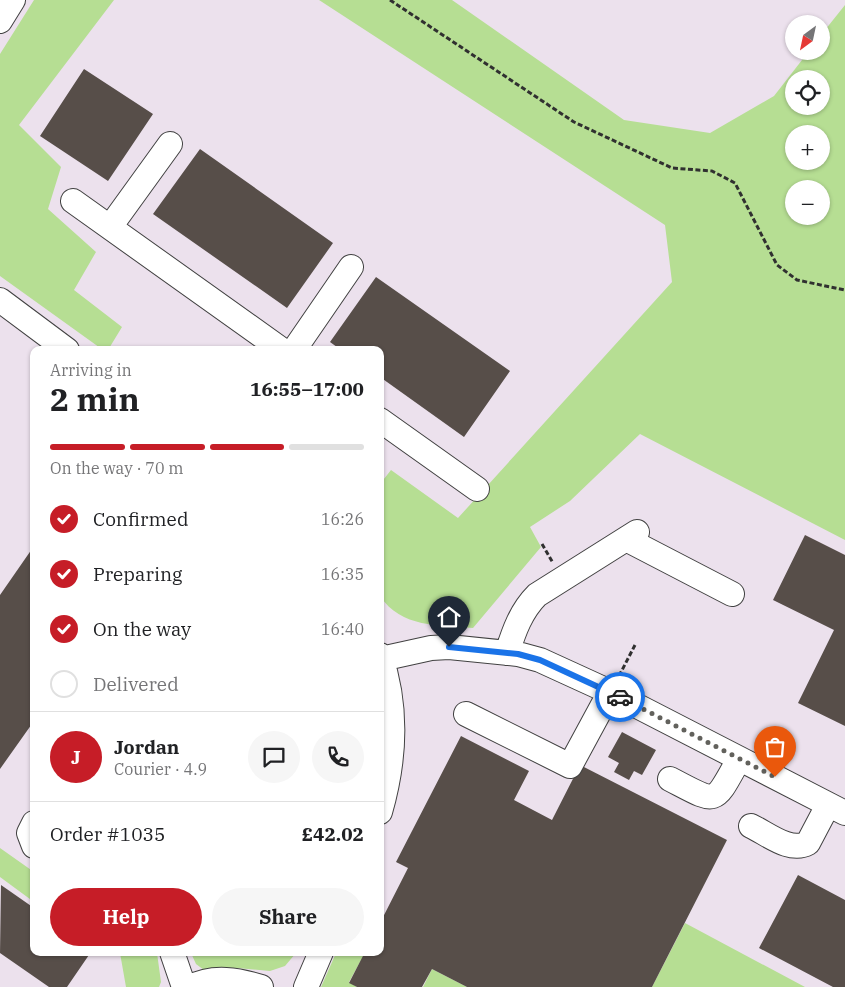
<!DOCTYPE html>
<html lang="en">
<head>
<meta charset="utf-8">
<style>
  body { margin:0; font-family:"IBM Plex Serif",serif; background:#f6f6f6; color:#202124; height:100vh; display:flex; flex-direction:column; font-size:19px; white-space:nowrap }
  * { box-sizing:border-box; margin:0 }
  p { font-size:16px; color:#757577 }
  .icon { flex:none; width:28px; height:28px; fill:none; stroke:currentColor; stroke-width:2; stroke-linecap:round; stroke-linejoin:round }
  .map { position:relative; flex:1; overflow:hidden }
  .sheet { position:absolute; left:30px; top:346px; width:354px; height:610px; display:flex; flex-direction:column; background:#fff; border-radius:10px; box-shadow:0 1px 4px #0004 }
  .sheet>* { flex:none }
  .needle { width:32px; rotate:213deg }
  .buttons { position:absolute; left:785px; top:15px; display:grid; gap:10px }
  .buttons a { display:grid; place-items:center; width:45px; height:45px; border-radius:50%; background:#fff; box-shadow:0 1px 4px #0004; font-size:25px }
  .pin { position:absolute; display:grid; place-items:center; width:42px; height:42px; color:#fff; margin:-51px -21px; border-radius:50% 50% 50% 0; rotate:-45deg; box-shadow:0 0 5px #0007 }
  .pin .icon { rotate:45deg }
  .courier { position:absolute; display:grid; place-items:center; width:50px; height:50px; margin:-25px; border:4px solid #1a73e8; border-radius:50%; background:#fff; color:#222; box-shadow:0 1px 6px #0007 }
  .overview em { font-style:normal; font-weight:700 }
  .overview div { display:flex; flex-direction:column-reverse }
  .overview { display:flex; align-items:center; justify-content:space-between; height:85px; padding:0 20px }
  h1 { font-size:32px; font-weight:700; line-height:38px }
  .bar { display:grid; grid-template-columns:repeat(4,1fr); gap:8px 5px; align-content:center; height:60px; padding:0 20px }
  .bar i { height:6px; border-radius:4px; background:#e0e0e0 }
  .bar .active { background:#c61d27 }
  .bar p { grid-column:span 4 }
  .line { display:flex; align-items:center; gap:12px; padding:0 20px; border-top:1px solid #e0e0e0 }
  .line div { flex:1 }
  .round { display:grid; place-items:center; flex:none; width:52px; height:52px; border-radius:26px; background:#f6f6f6 }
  ol { padding:0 20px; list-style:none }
  li { display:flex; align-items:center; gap:15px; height:55px }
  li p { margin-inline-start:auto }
  li .icon { padding:5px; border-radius:50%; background:#c61d27; color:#fff; stroke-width:4 }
  li:last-child { color:#757577 }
  li i { width:28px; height:28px; border:2px solid #e0e0e0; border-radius:50% }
  .cta { display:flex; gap:10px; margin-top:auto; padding:10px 20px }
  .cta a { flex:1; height:58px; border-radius:30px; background:#c61d27; color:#fff; font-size:20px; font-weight:700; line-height:58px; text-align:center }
  .cta a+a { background:#f6f6f6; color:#202124 }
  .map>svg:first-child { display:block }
  .industrial { fill:#ece1ed; fill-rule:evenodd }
  .forest { fill:#b6de93; fill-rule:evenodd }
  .building { fill:#574e49 }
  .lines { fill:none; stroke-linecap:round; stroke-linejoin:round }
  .minor-casing { stroke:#414141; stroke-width:26 }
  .path { stroke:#303030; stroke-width:3; stroke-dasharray:5 2.5; stroke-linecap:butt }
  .minor { stroke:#fff; stroke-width:24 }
  .done { stroke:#62615c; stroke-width:5; stroke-dasharray:0 9 }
  .route { stroke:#1a73e8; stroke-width:6 }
</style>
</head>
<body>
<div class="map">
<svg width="845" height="987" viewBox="0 0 845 987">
  <rect width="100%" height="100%" fill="#fffcee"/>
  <path class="industrial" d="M 0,0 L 845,0 L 845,987 L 0,987 ZM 794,24 L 821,24 L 821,51 L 794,51 ZM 794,79 L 821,79 L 821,106 L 794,106 ZM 794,134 L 821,134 L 821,161 L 794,161 ZM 794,189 L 821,189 L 821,216 L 794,216 ZM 34,350 L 380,350 L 380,952 L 34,952 Z"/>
  <path class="forest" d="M 34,0 L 114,0 L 19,125 L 61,167 L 48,209 L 96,252 L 74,290 L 122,327 L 108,350 L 103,350 L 0,276 L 0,54 Z
    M 319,0 L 452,0 L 624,120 L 710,133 L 774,96 L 809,51 L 821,51 L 821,35 L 845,5 L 845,540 L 640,434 L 570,501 L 530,527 L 541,547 L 473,628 C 439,625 401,628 380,596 L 380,484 L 391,470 L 458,518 L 672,282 L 665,225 ZM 794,79 L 821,79 L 821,106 L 794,106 ZM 794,134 L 821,134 L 821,161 L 794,161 ZM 794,189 L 821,189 L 821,216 L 794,216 Z
    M 0,848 L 34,872 L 34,902 L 0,877 Z
    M 685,923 L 805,987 L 652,987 Z
    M 120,953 L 157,953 L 161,982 L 159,987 L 126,987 Z
    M 191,953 L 296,953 L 285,966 L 270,971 L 237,968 L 204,970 L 196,964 Z
    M 336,953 L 365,953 L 349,982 L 357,987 L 321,987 Z
    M 432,969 L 467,987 L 423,987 Z"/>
  <path class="building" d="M 84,69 L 153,114 L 108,181 L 40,136 Z
    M 200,149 L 333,243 L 287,308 L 153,214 Z
    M 376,277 L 510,371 L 464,437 L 380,377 L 380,350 L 341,350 L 330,342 Z
    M 805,535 L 845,555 L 845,726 L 798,703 L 834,630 L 773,600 Z
    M 34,546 L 34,721 L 0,769 L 0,595 Z
    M 622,732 L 656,750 L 642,775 L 634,771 L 629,780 L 614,772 L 619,763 L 608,757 Z
    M 461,736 L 529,771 L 514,800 L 552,820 L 580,765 L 727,840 L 652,987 L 467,987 L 432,969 L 422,987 L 357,987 L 349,983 L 365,952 L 380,952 L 380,923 L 408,868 L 396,862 Z
    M 798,875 L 845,900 L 845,987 L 833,987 L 759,948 Z
    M 1,885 L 34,908 L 34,952 L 91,952 L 67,987 L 49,987 L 0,953 Z"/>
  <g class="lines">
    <defs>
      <path id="minor" d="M 0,21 L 13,0
        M 73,201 L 282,350
        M 110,227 L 170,144
        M 0,300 L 67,350
        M 294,350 L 351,267
        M 380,420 L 477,489
        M 626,539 L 732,594
        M 507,653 C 514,631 521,611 537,595 L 637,532
        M 380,655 C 398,707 395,760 380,812
        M 381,659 L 431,648 L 449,647 L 518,654 L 540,660 L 610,692 L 845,813
        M 466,714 L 570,766 L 610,692
        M 670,779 C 718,804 713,806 739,759
        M 34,823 L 29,833 L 34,846
        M 751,826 C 768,834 790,853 808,843 L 828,805
        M 172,952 L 184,987
        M 191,987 C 213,975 239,980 261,987
        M 306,987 L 321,952"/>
    </defs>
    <use href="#minor" class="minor-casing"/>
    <path class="path" d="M 390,0 L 574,122 L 672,168 L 712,171 L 735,183 L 777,265 L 797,280 L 845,290
      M 542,544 L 553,563
      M 619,676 L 635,645"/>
    <use href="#minor" class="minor"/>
  </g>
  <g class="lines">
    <path class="done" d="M 620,697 L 775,777"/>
    <path class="route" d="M 449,647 L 518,654 L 540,660 L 620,697"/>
  </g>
</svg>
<div class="buttons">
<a><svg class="needle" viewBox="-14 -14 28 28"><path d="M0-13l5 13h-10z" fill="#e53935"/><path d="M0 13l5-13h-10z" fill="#757577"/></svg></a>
<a><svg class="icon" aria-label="locate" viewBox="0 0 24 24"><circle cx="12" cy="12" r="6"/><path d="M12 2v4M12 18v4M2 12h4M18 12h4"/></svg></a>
<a>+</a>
<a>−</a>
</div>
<div class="pin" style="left:775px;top:777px;background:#ea580c"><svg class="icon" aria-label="bag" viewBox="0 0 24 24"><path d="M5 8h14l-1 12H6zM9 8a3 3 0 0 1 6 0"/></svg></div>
<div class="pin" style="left:449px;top:647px;background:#1f2937"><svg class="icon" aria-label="home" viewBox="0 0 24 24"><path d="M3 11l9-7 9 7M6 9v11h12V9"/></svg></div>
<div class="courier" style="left:620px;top:697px"><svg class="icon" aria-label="car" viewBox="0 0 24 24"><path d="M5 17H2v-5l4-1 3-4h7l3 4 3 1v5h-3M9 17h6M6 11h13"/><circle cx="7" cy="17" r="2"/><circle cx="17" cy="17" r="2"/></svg></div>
<section class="sheet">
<div class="overview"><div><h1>2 min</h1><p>Arriving in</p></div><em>16:55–17:00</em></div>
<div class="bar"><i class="active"></i><i class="active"></i><i class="active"></i><i></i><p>On the way · 70 m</p></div>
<ol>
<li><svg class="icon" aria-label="check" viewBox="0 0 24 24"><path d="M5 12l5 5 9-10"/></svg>Confirmed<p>16:26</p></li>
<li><svg class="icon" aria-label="check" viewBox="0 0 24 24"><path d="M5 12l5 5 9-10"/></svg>Preparing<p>16:35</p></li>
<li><svg class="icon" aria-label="check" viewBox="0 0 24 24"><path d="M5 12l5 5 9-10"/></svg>On the way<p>16:40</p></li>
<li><i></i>Delivered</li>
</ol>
<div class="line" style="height:90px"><b class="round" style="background:#c61d27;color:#fff">J</b><div><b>Jordan</b><p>Courier · 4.9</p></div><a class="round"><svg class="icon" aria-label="chat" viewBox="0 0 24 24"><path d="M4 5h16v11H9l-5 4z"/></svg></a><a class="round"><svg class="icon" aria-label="phone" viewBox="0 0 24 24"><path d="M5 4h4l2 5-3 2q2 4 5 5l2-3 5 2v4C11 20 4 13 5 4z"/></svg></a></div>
<div class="line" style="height:65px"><div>Order #1035</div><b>£42.02</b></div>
<div class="cta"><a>Help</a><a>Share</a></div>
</section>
</div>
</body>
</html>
